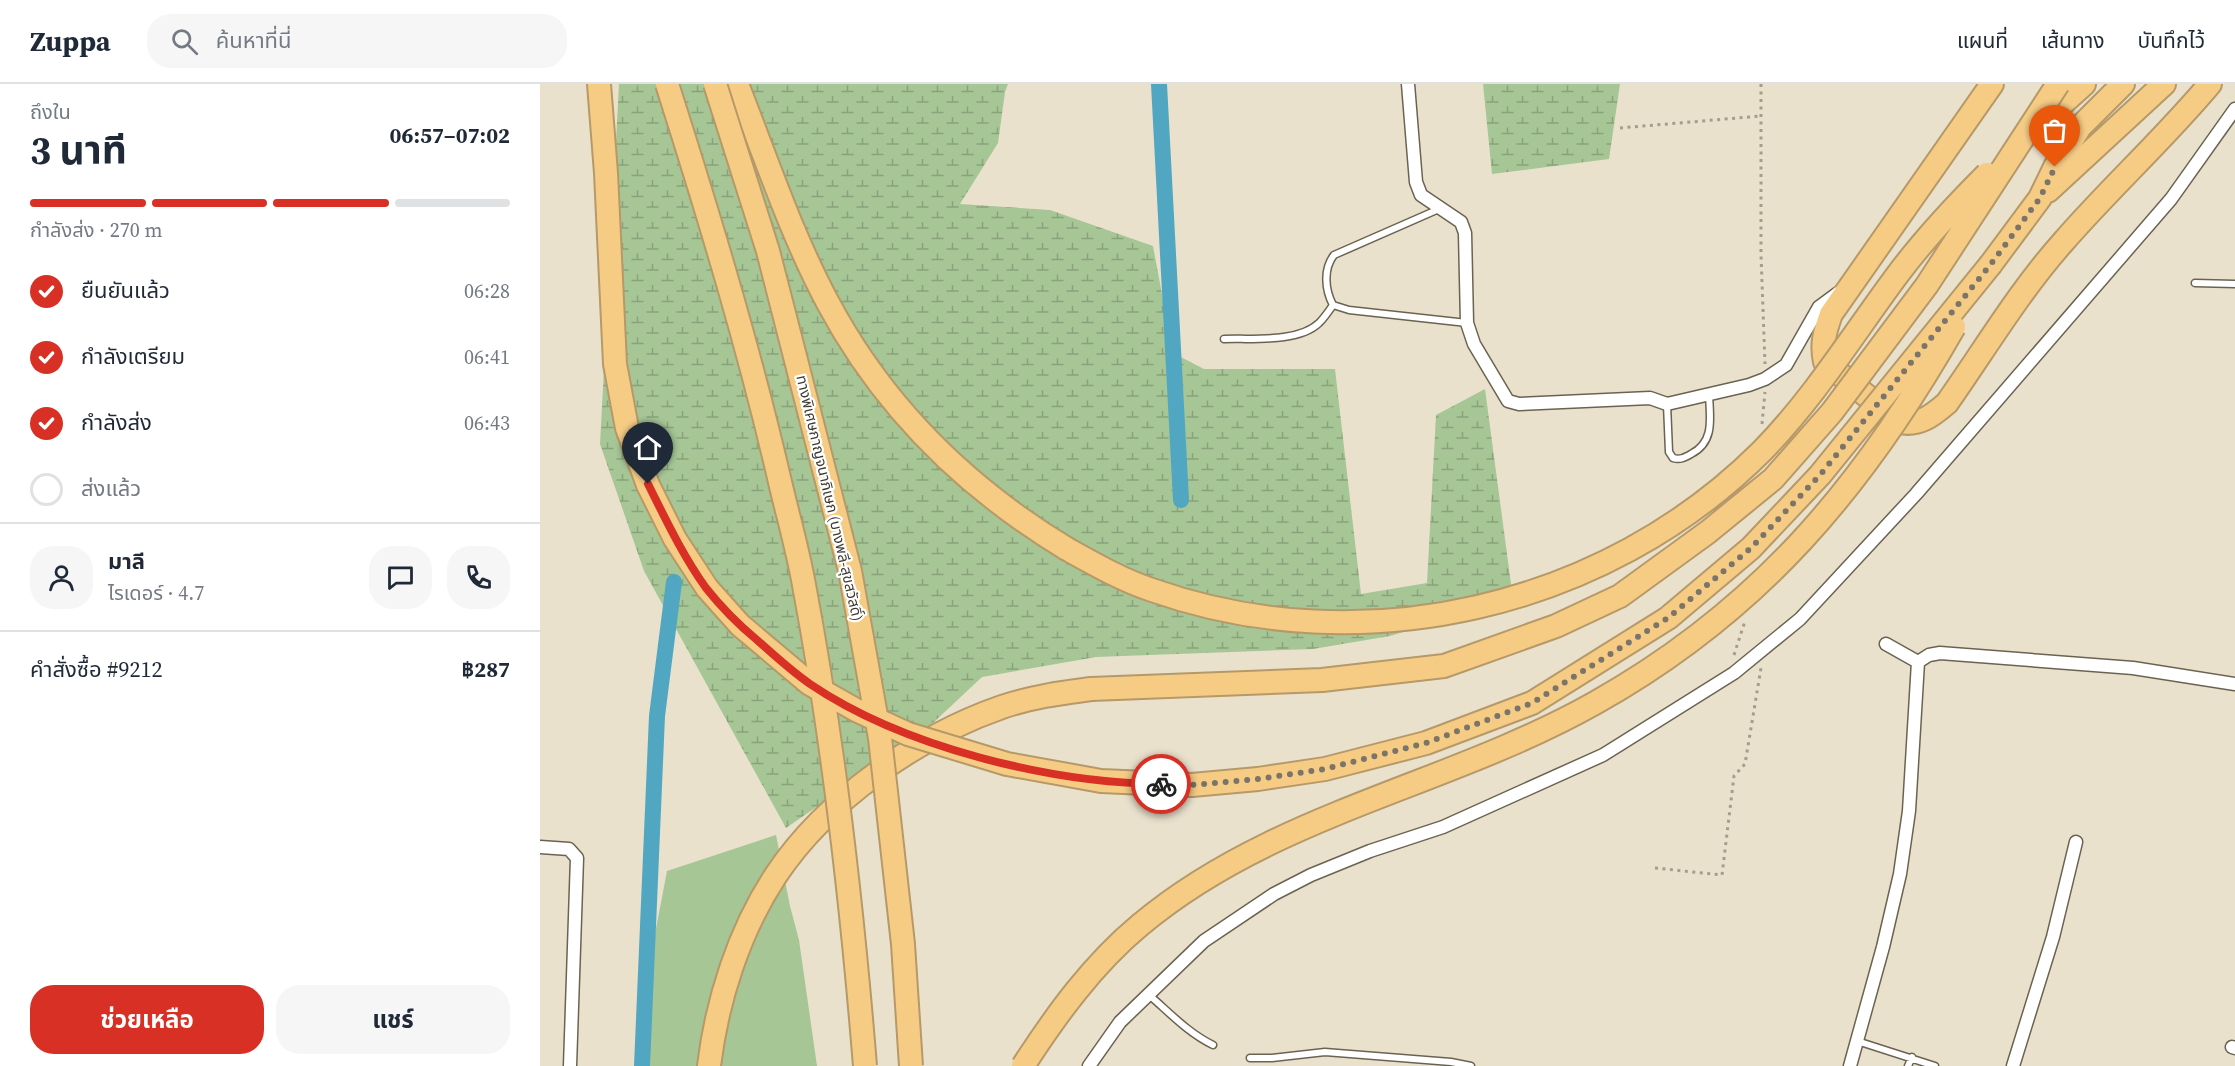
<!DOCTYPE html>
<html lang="th">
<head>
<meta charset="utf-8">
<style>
  body { margin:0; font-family:"Source Serif 4","Noto Sans Thai",serif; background:#f6f6f7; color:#1f2937; height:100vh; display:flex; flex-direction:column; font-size:22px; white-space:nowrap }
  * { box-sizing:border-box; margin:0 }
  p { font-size:20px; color:#747a83 }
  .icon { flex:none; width:33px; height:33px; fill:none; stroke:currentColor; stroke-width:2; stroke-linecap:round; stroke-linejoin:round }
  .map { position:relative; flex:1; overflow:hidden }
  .side { display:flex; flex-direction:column; background:#fff; width:540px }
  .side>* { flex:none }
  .pin { position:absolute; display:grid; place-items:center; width:51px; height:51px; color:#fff; margin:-62px -26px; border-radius:50% 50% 50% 0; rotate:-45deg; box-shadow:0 0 6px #0007 }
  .pin .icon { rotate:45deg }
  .courier { position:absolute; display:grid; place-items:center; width:60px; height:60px; margin:-30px; border:4px solid #d93025; border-radius:50%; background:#fff; color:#222; box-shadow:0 2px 8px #0007 }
  .head em { font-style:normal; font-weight:700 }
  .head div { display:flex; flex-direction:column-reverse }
  .head { display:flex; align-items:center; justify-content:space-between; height:102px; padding:0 30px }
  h1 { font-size:39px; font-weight:700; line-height:45px }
  .bar { display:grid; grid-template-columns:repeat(4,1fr); gap:9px 6px; align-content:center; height:72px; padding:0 30px }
  .bar i { height:8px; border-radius:4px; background:#e0e1e3 }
  .bar .on { background:#d93025 }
  .bar p { grid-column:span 4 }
  .line { display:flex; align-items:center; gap:15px; padding:0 30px; border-top:2px solid #e0e1e3 }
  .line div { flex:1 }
  .round { display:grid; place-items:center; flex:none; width:63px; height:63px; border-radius:24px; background:#f6f6f7 }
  ol { padding:0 30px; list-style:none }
  li { display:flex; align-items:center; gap:18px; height:66px }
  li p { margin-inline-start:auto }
  li .icon { padding:6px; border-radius:50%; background:#d93025; color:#fff; stroke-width:4 }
  li:last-child { color:#747a83 }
  li i { width:33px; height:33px; border:3px solid #e0e1e3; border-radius:50% }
  .primary-button { display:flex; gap:12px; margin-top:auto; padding:12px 30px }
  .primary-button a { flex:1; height:69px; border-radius:24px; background:#d93025; color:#fff; font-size:24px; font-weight:700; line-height:69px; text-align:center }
  .primary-button a+a { background:#f6f6f7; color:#1f2937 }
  header { display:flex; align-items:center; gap:36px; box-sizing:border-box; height:84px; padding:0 30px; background:#fff; border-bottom:2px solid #e0e1e3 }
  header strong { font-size:28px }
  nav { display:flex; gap:33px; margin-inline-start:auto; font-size:21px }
  .search { width:420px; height:54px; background:#f6f6f7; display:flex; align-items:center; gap:15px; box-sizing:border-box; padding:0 21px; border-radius:24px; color:#747a83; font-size:22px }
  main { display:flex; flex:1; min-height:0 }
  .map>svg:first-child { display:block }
  .green { fill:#a6c696 }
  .wetland { fill:url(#wetland-marsh) }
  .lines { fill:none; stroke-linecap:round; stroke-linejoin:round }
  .canal { stroke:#51a7c1; stroke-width:16 }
  .service-casing { stroke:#6a6351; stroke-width:9 }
  .minor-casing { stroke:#6a6351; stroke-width:15 }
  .motorway-casing { stroke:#b69968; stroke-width:26 }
  .path { stroke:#a49d8e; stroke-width:3; stroke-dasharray:3 4.5; stroke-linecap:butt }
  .service { stroke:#fff; stroke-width:6 }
  .minor { stroke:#fff; stroke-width:12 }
  .motorway { stroke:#f6cc85; stroke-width:22 }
  .motorway-bridge-casing { stroke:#b69968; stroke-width:26; stroke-linecap:butt }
  .motorway-bridge { stroke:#f6cc85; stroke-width:22 }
  .done { stroke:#7b7569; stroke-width:6; stroke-dasharray:0 10.8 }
  .route { stroke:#d93025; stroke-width:8 }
  .labels { text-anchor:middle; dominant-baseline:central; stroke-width:4.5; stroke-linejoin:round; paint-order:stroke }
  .street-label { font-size:15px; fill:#3f3b33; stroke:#fff }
</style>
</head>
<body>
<header>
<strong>Zuppa</strong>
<div class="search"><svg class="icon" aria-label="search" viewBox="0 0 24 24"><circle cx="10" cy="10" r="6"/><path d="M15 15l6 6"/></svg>ค้นหาที่นี่</div>
<nav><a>แผนที่</a><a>เส้นทาง</a><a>บันทึกไว้</a></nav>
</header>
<main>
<section class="side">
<div class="head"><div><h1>3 นาที</h1><p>ถึงใน</p></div><em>06:57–07:02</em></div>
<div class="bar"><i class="on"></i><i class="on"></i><i class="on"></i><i></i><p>กำลังส่ง · 270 m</p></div>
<ol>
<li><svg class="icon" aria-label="check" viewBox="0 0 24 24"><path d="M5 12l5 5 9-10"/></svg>ยืนยันแล้ว<p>06:28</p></li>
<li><svg class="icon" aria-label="check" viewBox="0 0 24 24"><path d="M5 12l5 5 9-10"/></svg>กำลังเตรียม<p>06:41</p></li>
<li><svg class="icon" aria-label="check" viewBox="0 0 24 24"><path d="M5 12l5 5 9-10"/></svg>กำลังส่ง<p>06:43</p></li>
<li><i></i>ส่งแล้ว</li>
</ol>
<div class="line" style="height:108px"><a class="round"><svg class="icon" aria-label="person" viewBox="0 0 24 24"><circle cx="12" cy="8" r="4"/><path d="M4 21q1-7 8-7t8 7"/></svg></a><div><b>มาลี</b><p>ไรเดอร์ · 4.7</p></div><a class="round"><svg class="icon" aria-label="chat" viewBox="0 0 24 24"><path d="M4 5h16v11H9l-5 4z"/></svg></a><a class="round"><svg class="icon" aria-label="phone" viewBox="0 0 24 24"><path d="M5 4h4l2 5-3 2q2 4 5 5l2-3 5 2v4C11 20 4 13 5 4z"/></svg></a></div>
<div class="line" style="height:78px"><div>คำสั่งซื้อ #9212</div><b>฿287</b></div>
<div class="primary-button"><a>ช่วยเหลือ</a><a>แชร์</a></div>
</section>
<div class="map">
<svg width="1695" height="982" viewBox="0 0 1695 982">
  <defs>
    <pattern id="wetland-marsh" width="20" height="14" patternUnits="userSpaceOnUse" patternTransform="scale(1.5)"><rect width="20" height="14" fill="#a6c696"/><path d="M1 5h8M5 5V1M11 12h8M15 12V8" fill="none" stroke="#89a27b"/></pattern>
  </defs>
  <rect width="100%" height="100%" fill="#eae1cd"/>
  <path class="green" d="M 236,751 L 250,822 L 259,856 L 277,982 L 105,982 L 105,902 L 127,787 Z"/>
  <path class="wetland" d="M 79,0 L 468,0 L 465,8 L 458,59 L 420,120 L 510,126 L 613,162 L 633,269 L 664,285 L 795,285 L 821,510 L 887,499 L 896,331 L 945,305 L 973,515 L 850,552 L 773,565 L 556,573 L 442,593 L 378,653 L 246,744 L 104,487 L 60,360 Z
    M 943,0 L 1080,0 L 1069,75 L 952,90 Z"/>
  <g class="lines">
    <path class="canal" d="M 619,0 L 641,416
      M 102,982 L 117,632 L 134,498"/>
    <defs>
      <path id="service" d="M 899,125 L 794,171 C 783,185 785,206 793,221 L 809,226 L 927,239
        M 1655,199 L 1695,200
        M 684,255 C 711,254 758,259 779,239 C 784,234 789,227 793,221
        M 1127,320 L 1129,368 L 1133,374 C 1140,376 1144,374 1151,370 C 1175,358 1170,334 1169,311
        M 609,911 C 629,928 648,949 673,961
        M 1317,957 L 1395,982
        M 710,974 L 732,974 L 785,968 L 911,978 L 931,982
        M 1368,982 L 1372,973"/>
      <path id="minor" d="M 868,0 L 876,98 L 881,111 L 921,138 L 925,149 L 927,239 L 934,260 L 968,317 L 979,320 L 1110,314 L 1127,320 L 1209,301 L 1225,295 L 1246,281 L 1279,223 L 1298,209
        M 1346,560 L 1378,578
        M 0,763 L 29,765 L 37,774 L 30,982
        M 1692,963 L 1695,964
        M 549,982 L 580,938 L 664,857 L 734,810 L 771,791 L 830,767 L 903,743 L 1063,671 L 1194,589 L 1260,535 L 1376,410 L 1631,115 L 1695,25
        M 1310,982 L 1343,863 L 1360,790 L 1369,727 L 1378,578 L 1389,571 L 1400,569 L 1593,584 L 1695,600
        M 1473,982 L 1513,853 L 1536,758"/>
      <path id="motorway" d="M 59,0 L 66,89 L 75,280 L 87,344 L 108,401
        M 197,0 C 226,74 251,150 288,219 C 344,324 426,404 527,465
        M 1452,0 L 1291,230 C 1285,247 1281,260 1285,278 L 1359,338 C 1379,342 1392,332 1407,319 C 1445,265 1480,206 1524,157 C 1571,103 1624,55 1670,0
        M 1492,47 L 1544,0
        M 1508,107 L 1624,0
        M 1451,180 L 1500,114 L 1515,83 L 1540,43 L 1583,0
        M 169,982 C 177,916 199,847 236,791 C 286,716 378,652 462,623 C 491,613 521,609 551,605"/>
    </defs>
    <use href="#service" class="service-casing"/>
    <use href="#minor" class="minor-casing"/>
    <use href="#motorway" class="motorway-casing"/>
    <path class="path" d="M 1221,0 L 1221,171 L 1225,280
      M 1080,44 L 1221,32
      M 1222,340 L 1225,308
      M 1194,571 L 1205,537
      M 1115,784 L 1182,791 L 1194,692 L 1205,680 L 1221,584"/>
    <use href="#service" class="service"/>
    <use href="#minor" class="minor"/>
    <use href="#motorway" class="motorway"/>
    <defs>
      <path id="motorway-bridge" d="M 127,0 C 169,132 209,264 240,398 C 248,432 258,467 264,501 C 294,660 312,821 325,982
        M 175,0 L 228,167 L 310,487 L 340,654 L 363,860 L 371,982
        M 108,401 L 135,455 L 167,504 L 200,541 L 270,600 L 316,626 L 368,650 L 467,680 L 561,697 L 652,701 L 718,695 L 785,685 L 886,659 L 992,619 L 1128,534 L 1211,464 L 1280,391 L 1451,180
        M 527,465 C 554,480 582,496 612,506 C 822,580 1065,524 1222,367 C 1274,314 1314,249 1358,190 C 1385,154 1415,122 1447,90
        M 551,605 L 782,596 L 904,582 L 1016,542 L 1080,512 L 1168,448 L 1233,395 L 1292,328 L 1387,201 L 1518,0
        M 483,982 C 516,931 553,880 600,841 C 732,730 908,702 1055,619 C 1219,527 1322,404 1414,243"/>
    </defs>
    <use href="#motorway-bridge" class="motorway-bridge-casing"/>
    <use href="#motorway-bridge" class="motorway-bridge"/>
  </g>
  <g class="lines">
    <path class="done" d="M 621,700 L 652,701 L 718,695 L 785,685 L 886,659 L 992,619 L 1128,534 L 1211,464 L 1280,391 L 1451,180 L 1500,114 L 1515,83"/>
    <path class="route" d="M 108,400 C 126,436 143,472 166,504 C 181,523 199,541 217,556 C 234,571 251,587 270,600 C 363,663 510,699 621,700"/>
  </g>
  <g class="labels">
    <g class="street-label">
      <text transform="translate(290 414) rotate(77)">ทางพิเศษกาญจนาภิเษก (บางพลี-สุขสวัสดิ์)</text>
    </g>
  </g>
</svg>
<div class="pin" style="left:1515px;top:83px;background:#ea580c"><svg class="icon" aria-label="bag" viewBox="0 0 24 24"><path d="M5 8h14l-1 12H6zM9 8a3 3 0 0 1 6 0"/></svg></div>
<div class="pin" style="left:108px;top:400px;background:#1f2937"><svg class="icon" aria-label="home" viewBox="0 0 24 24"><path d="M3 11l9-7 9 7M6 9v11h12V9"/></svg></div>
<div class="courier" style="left:621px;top:700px"><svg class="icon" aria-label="bike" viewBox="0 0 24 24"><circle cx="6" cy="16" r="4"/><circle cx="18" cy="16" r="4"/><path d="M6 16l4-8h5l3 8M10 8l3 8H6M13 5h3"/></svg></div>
</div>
</main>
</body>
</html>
